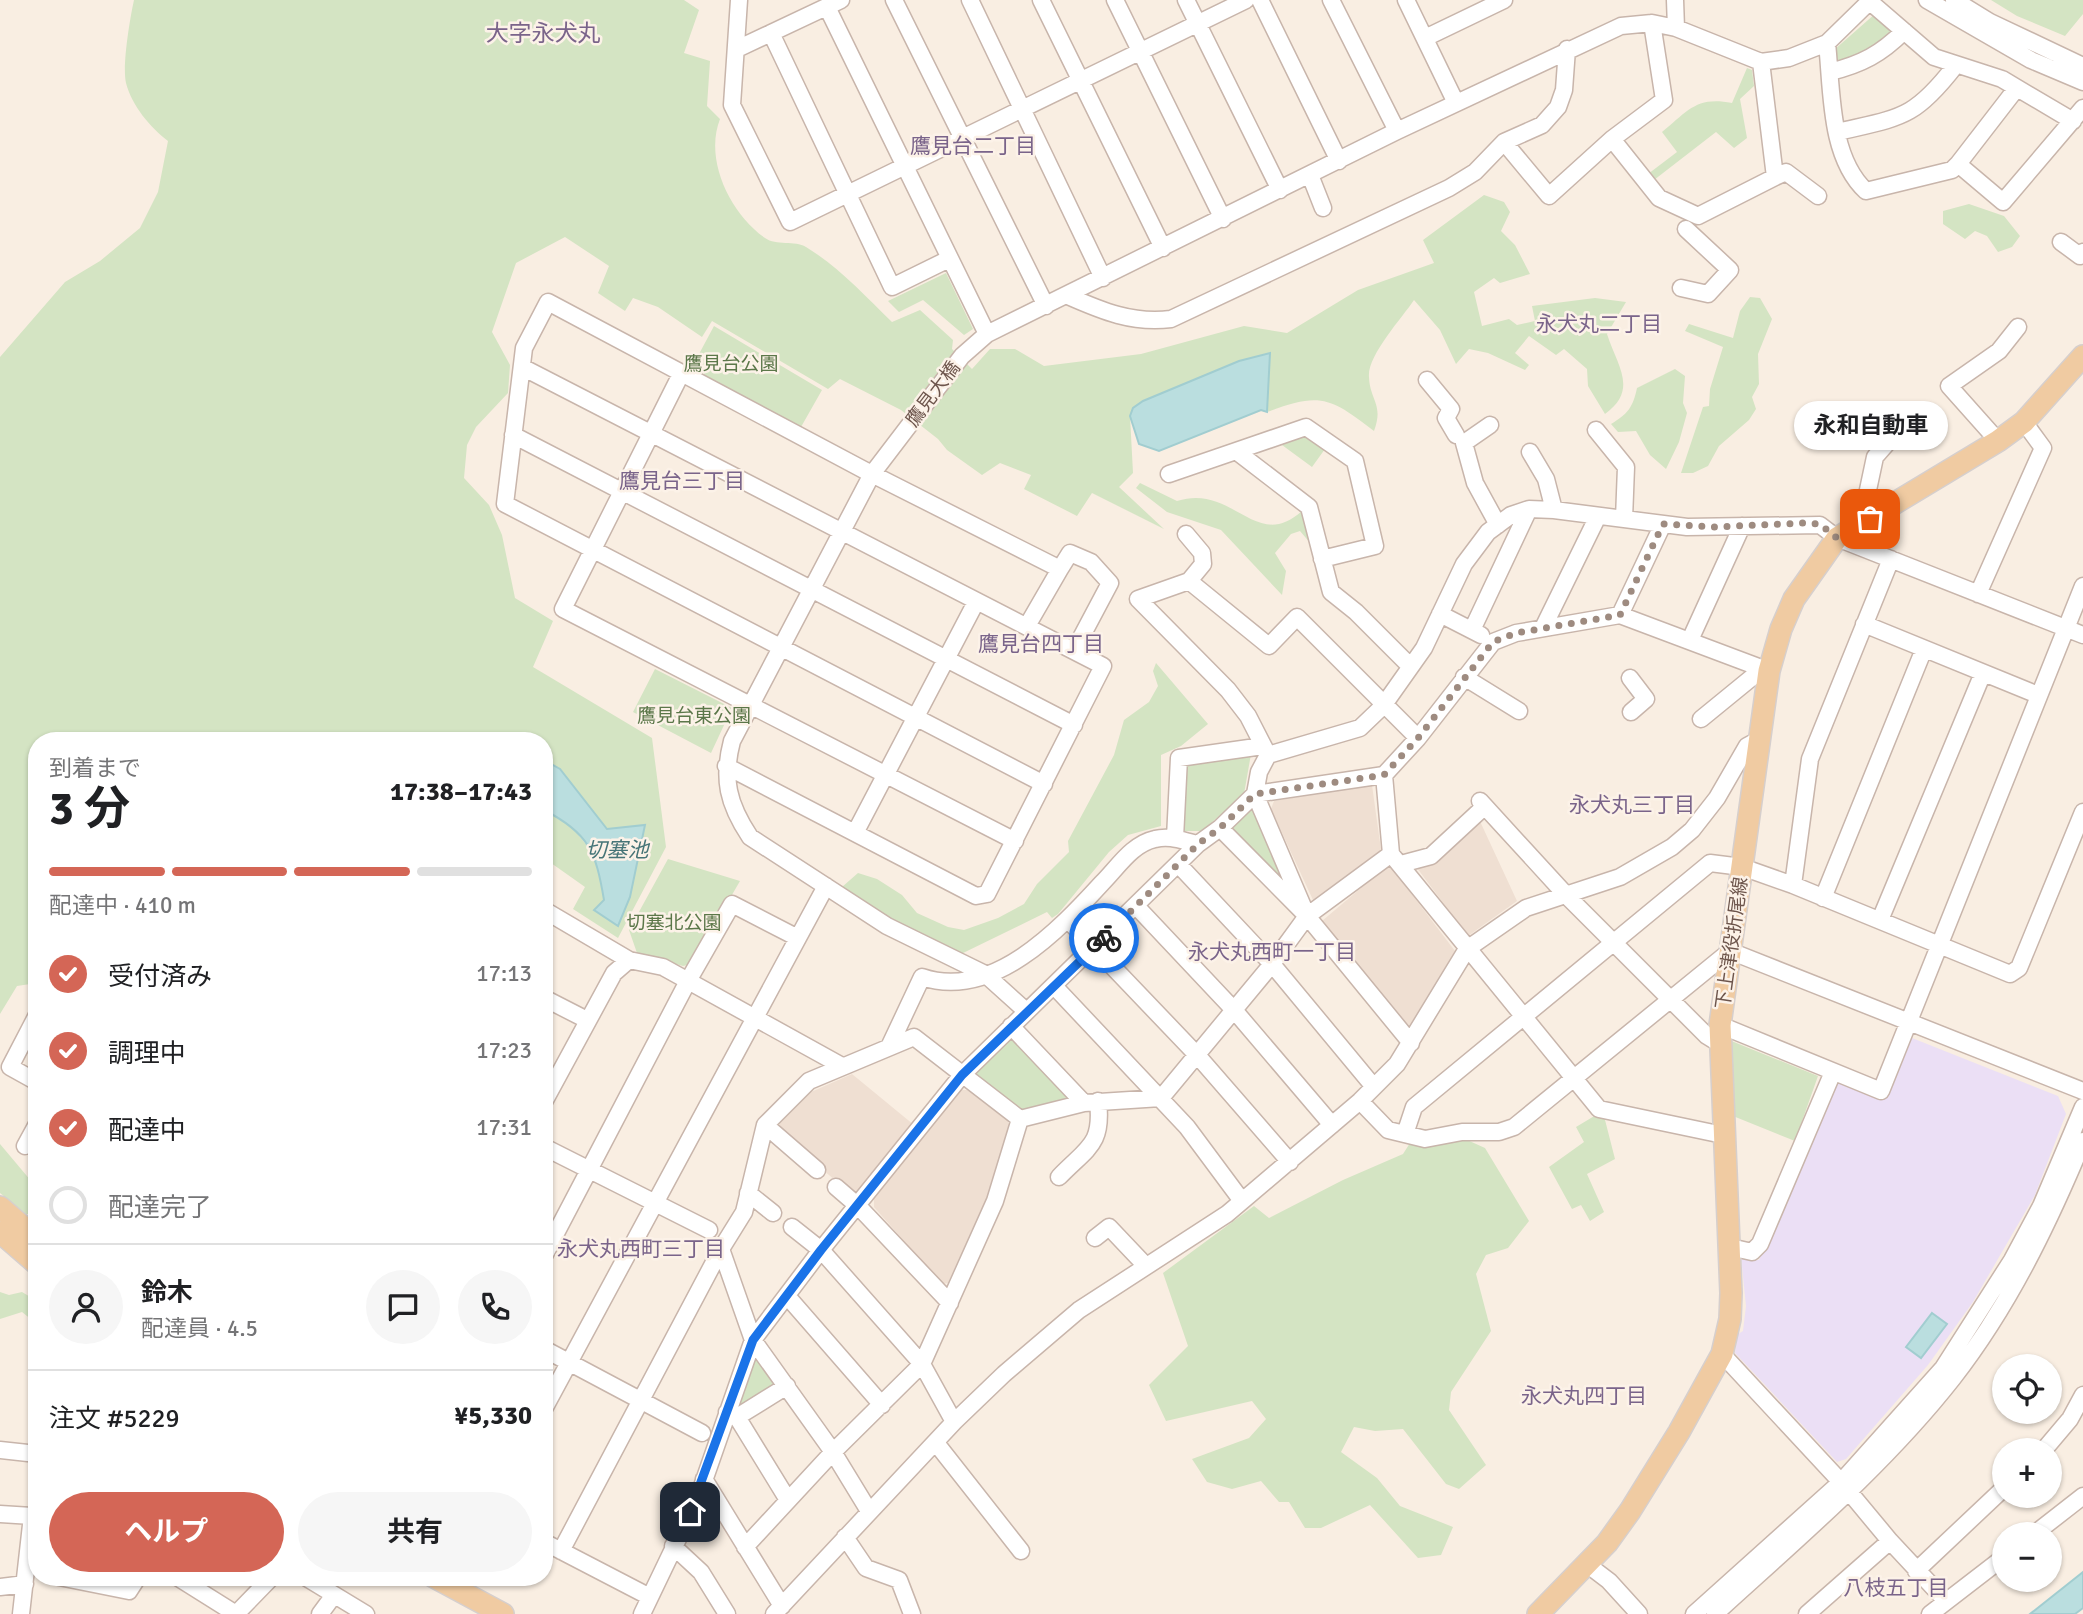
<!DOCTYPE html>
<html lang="ja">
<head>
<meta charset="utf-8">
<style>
  body { margin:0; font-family:Signika,"Noto Sans JP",sans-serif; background:#f6f6f6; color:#202124; height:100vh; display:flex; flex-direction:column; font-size:26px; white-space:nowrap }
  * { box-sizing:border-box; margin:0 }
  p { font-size:23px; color:#757577 }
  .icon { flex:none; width:38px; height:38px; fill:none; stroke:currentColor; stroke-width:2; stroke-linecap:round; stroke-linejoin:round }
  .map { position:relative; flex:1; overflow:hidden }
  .drawer { position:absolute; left:28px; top:732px; width:525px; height:854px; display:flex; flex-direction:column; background:#fff; border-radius:28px; box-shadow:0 2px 5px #0004 }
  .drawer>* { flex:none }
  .tools { position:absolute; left:1992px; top:1354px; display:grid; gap:14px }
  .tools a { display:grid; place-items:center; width:70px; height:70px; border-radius:50%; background:#fff; box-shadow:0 2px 5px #0004; font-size:35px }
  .pin { position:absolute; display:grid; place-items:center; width:60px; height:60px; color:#fff; margin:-30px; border-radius:14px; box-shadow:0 4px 10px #0006 }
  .courier { position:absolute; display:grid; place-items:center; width:70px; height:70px; margin:-35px; border:5px solid #1a73e8; border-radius:50%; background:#fff; color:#222; box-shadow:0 2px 9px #0007 }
  .bubble { position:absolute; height:49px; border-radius:24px; background:#fff; box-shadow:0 2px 5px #0004; font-size:23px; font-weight:700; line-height:49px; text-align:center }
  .headline em { font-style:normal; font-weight:700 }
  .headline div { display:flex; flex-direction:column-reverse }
  .headline { display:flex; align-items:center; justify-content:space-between; height:119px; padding:0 21px }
  h1 { font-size:46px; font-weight:700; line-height:52px }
  .bar { display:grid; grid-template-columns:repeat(4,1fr); gap:10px 7px; align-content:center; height:84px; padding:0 21px }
  .bar i { height:9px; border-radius:5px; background:#e0e0e0 }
  .bar .active { background:#d46656 }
  .bar p { grid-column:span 4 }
  .line { display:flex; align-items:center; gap:18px; padding:0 21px; border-top:2px solid #e0e0e0 }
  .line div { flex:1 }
  .round { display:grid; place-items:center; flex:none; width:74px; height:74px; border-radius:37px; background:#f6f6f6 }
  ol { padding:0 21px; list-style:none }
  li { display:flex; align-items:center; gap:21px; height:77px }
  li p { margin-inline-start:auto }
  li .icon { padding:7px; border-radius:50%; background:#d46656; color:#fff; stroke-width:4 }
  li:last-child { color:#757577 }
  li i { width:38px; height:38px; border:4px solid #e0e0e0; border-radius:50% }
  .button { display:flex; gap:14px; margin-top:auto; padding:14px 21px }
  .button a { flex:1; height:80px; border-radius:42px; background:#d46656; color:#fff; font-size:28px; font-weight:700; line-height:80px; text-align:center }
  .button a+a { background:#f6f6f6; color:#202124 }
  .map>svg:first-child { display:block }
  .residential { fill:#efdfd2 }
  .education { fill:#ebdff5 }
  .green { fill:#d4e4c3 }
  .water { fill:#badedf; stroke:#a1cdd0; stroke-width:2 }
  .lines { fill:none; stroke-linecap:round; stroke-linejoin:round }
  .minor-casing { stroke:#c8b5ab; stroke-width:19 }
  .major-casing { stroke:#d6cfcd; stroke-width:24 }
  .minor { stroke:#fff; stroke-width:16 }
  .major { stroke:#f0cba2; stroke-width:21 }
  .done { stroke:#9e8b80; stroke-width:7; stroke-dasharray:0 12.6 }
  .route { stroke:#1a73e8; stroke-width:9 }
  .labels { text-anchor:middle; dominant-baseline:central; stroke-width:5; stroke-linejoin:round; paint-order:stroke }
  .park-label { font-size:19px; fill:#5b7749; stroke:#fcf2e8 }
  .street-label { font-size:19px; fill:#6d554c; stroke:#fcf2e8 }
  .neighbourhood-label { font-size:21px; fill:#7a648a; stroke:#fcf2e8 }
  .water-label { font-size:21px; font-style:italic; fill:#467477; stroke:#fcf2e8 }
  .quarter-label { font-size:23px; fill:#7a648a; stroke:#fcf2e8 }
</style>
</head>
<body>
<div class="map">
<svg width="2083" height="1614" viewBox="0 0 2083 1614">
  <rect width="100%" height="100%" fill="#f9eee2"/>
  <path class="residential" d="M 1372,785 L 1381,850 L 1313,900 L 1271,809 L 1274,801 Z
    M 1478,817 L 1517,901 L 1468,936 L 1417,868 L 1430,862 Z
    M 1387,866 L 1391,867 L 1455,951 L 1409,1027 L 1322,921 Z
    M 852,1074 L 914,1125 L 855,1197 L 778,1132 L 777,1124 L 811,1092 Z
    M 960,1090 L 968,1090 L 1008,1121 L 1010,1129 L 988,1196 L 948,1283 L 942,1284 L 874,1207 L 874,1198 Z"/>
  <path class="education" d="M 1912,1038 L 2058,1096 L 2066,1114 L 2035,1195 L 1973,1302 L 1928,1365 L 1846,1459 L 1837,1462 L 1735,1353 L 1738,1334 L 1743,1331 L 1746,1306 L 1741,1257 L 1759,1260 L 1832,1081 L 1838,1079 L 1883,1099 L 1908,1041 Z"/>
  <path class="green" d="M 134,0 L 684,0 L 699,10 L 684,53 L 710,61 L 707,106 L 720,119 C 704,160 730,213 765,238 C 776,246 795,240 806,247 C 839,267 865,296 892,322 L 920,310 L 953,340 L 952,349 L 972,369 L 990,349 L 1015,349 L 1044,366 L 1141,354 L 1244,326 L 1287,333 L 1358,290 L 1434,263 L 1423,240 L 1484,195 L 1504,202 L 1510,212 L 1501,231 L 1515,245 L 1530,274 L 1500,283 L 1494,278 L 1474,292 L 1482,326 L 1509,319 L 1517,325 L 1535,321 L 1532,306 L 1595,298 L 1626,302 L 1607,334 C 1617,366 1639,389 1605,414 L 1588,386 L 1587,369 L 1564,349 L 1556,355 L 1529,336 L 1515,353 L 1529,365 L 1525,370 L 1488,353 L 1469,349 L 1456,364 L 1440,330 L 1414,300 C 1402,318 1367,356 1369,377 C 1370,401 1384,404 1374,431 C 1330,397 1320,392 1267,412 L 1270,353 C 1219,367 1175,391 1130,416 L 1133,473 L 1119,487 L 1164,529 L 1092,493 L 1077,516 L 1024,489 L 1031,475 L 1000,463 L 982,475 L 947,450 L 938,439 L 901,410 L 840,379 L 828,389 L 712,321 L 702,337 L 658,307 L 633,298 L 625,311 L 598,293 L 609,266 L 565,237 L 516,263 L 492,332 L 510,365 L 508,393 L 476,427 L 467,445 L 464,478 L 489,505 L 502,535 L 515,598 L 553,621 L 533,667 L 652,738 L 666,847 L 618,938 L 573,909 L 585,887 L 544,858 L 544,810 L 568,822 L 597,858 L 604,900 L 618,925 L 644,825 L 607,829 L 560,769 L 544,760 L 544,740 L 507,740 L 494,734 L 467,740 L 37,740 L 37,983 L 17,986 L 0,1014 L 0,357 L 65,282 L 100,261 L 140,228 L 158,192 L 168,141 C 150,127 132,106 126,83 C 122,66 130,18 134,0 Z
    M 1991,0 L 2083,0 L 2083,14 L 2065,36 L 2017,16 Z
    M 1876,13 L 1894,33 L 1879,49 L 1841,62 L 1834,60 L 1834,50 Z
    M 1747,68 L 1752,70 L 1754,86 L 1740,99 L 1747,138 L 1734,148 L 1716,132 L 1654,180 L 1648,174 L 1677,152 L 1662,132 C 1688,111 1696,96 1732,103 Z
    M 1969,204 L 2004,216 L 2020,236 L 2012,247 L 1998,252 L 1987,236 L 1975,231 L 1965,239 L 1943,224 L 1943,211 Z
    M 946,273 L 973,329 L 964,335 L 923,300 L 899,312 L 888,301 Z
    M 1750,297 L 1760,298 L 1772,319 L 1758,354 L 1759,384 L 1752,397 L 1756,409 L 1749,420 L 1719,446 L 1708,466 L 1693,473 L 1681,473 L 1703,407 L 1709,406 L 1710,389 L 1723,347 L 1685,331 L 1689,324 L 1733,338 L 1740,311 Z
    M 714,326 L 822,390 L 801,427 L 691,369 Z
    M 1675,369 L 1685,376 L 1683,403 L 1687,413 L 1679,442 L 1666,469 L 1650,455 L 1636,431 L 1618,432 L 1611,424 C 1628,414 1633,407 1637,388 Z
    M 1306,436 L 1325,449 L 1312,467 L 1282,445 Z
    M 1140,483 L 1177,501 C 1234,483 1255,553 1302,511 L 1311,544 L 1300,531 L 1291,534 L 1275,553 L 1286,571 L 1282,595 L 1221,530 L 1167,512 L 1136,488 Z
    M 1156,663 L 1208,724 L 1181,746 L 1161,755 L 1161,826 L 1128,835 L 1109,852 L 1058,914 L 1052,918 L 1047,912 L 961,954 L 906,929 L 842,887 L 858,873 L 877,879 L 902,895 L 917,913 L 948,927 L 964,930 L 998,918 L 1024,904 L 1037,884 L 1069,852 L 1068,841 L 1114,755 L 1124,720 L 1149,702 L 1158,686 L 1153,671 Z
    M 655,669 L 732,708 L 711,753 L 633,712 Z
    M 1251,754 L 1244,794 L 1202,831 L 1181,831 L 1183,764 Z
    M 1254,801 L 1292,895 L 1228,827 Z
    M 668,859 L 740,881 L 692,964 L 683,966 L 637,953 L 629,930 Z
    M 1011,1033 L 1075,1102 L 1023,1116 L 971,1074 Z
    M 1729,1040 L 1818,1076 L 1795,1141 L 1733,1116 Z
    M 1596,1115 L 1604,1116 L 1615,1159 L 1587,1174 L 1604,1212 L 1590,1221 L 1581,1205 L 1572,1209 L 1549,1167 L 1584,1142 L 1576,1127 Z
    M 1465,1139 L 1485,1148 L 1529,1221 L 1508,1248 L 1486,1255 L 1476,1274 L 1491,1331 L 1451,1392 L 1449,1410 L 1486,1465 L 1459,1489 L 1446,1484 L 1403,1429 L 1375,1431 L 1354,1427 L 1341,1452 L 1377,1478 L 1400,1506 L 1453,1527 L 1441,1555 L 1418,1558 L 1370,1505 L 1321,1528 L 1305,1528 L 1289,1502 L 1279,1502 L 1261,1481 L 1232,1489 L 1207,1482 L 1192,1459 L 1249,1438 L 1266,1419 L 1252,1401 L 1166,1421 L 1149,1385 L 1188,1346 L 1163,1273 L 1254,1206 L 1269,1218 L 1343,1180 L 1403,1154 L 1410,1143 Z
    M 0,1144 L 37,1188 L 37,1215 L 26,1214 L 0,1193 Z
    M 0,1292 L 9,1295 L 22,1292 L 32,1298 L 37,1297 L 37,1324 L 22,1312 L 0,1319 Z
    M 756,1352 L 779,1386 L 738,1413 L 734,1407 Z"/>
  <path class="water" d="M 1270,353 L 1267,412 L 1261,410 L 1159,451 L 1139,444 L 1130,416 L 1133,408 L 1143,401 L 1239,361 Z
    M 544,760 L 560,769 L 607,829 L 645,825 L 630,897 L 618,926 L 594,910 L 604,900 C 596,852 589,833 544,810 Z
    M 1932,1313 L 1947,1324 L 1921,1358 L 1906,1347 Z
    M 2083,1572 L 2083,1608 L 2075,1614 L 2030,1614 Z"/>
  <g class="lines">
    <defs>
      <path id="minor" d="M 739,0 L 732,105 L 790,222 L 1246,0
        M 894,0 L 1046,306
        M 970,0 L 1103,278
        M 1041,0 L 1163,248
        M 1115,0 L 1223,219
        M 1186,0 L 1280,190
        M 1260,0 L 1339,161
        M 1331,0 L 1397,131
        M 1406,0 L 1456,103
        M 1675,0 L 1676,28
        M 1927,0 L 2031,60 L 2083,82
        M 1954,0 L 1990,22 L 2083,66
        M 1869,1 L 1934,57 L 2002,79 L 2073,121
        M 827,7 L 987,334
        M 771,33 L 892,287 L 949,259
        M 1425,38 L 1504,0
        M 1827,43 C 1832,89 1829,157 1866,191 L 1952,170 L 1958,164 L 2003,202 L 2083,108
        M 737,49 L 841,0
        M 1830,72 C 1862,64 1881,54 1904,31
        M 1838,132 C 1901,117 1914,119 1955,66
        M 1612,139 L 1659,198 L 1698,216 L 1775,177 L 1761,62
        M 1504,142 L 1549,196 L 1612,139 L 1664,100 L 1652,23
        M 1958,164 L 2016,89
        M 1310,175 L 1323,208
        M 1775,177 L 1786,172 L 1818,196
        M 2061,242 L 2080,256 L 2083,252
        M 1681,288 L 1708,294 L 1730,270 L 1686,229
        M 1068,296 C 1102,311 1133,324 1171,319 L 1449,188 L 1475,172 L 1504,142 L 1542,125 L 1558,107 L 1564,90 L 1567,49
        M 522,367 L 1103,666 L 987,894 L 976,896 L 726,766
        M 681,374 L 563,609 L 1015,841
        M 1427,380 L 1451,409 L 1446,418 L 1456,435
        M 1490,425 L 1464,443 L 1475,483 L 1498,525
        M 1596,430 L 1626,467 L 1624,519
        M 513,435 L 1074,725
        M 1998,441 L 1949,386 L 1999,351 L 2018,327
        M 1236,451 L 1306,427 L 1355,461 L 1375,546 L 1322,559
        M 1530,452 L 1546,479 L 1554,510
        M 1169,474 L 1236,451 L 1309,507 L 1331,592 L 1356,612 L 1410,666
        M 1861,523 L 1875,457 L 1889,441 L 1924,430
        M 1186,534 L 1202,553 L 1203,564 L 1189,581
        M 1060,569 L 1070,553 L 1091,562 L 1110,583 L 1075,649
        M 1978,594 L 2043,448 L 2024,422
        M 1440,614 L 1481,635
        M 1620,615 L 1663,524
        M 1864,624 L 2038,695
        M 1027,626 L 1060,569 L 864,470 L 548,302 L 524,348 L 505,504 L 1044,784
        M 1543,628 L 1598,516
        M 1472,630 L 1529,509
        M 1690,640 L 1742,526
        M 1464,677 L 1519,711
        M 1630,678 L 1646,699 L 1631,712
        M 1701,719 L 1761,670
        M 1268,755 L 1248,716 L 1228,690 L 1138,599 L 1189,581 L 1269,646 L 1297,617 L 1418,738
        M 1384,775 L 1391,854 L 1599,1109 L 1723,1135
        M 1480,801 L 1567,896 L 1707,1036 L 1720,1044
        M 1220,828 L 1307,916 L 1411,1043
        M 855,833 L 976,602
        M 1175,838 L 1179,758 L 1263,746
        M 1178,864 L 1272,964 L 1374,1087
        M 1401,864 L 1431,856 L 1484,807
        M 1793,885 L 1810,759 L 1891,559
        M 1823,898 L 1924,649
        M 1136,906 L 1234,1010 L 1332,1125
        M 544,910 L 629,960
        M 1307,916 L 1255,794 L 1259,772 L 1268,755 L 1360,728 L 1383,706 L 1424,648 L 1464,564 L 1488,532 L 1511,515 L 1529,509 L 1554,510 L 1687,527 L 1820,525 L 1837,538 L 2083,635
        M 1068,920 L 1197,1055 L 1290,1162
        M 1880,920 L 1983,673
        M 1054,986 L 1187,1127 L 1242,1201
        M 544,998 L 587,1020
        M 1026,1011 L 985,974 L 887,926 L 750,837 C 728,804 722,779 732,741 L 872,474 L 962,356 L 987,334 L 1397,131 L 1621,26 L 1652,23 L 1676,28 L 1761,62 L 1789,58 L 1827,43 L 1871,0
        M 37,1015 L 10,1067 L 37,1082
        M 1720,1025 L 1881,1091 L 2083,586
        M 1011,1026 L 1084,1103
        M 890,1045 L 922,977 C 992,1001 1059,930 1102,883 C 1118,867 1132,844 1155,839 C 1170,835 1183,841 1198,844
        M 1360,1101 L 1388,1130 L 1425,1139 L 1462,1132 L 1499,1132 L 1514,1127 L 1730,951 L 2083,1091
        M 544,1102 L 614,973 L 629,960 L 663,967 L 842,1066
        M 1020,1119 L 1084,1103 L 1161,1098 L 1272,964 L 1307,916 L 1391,854
        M 765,1125 L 817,1170
        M 1405,1134 L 1414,1107 L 1710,863 L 1742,867 L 1793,885 L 2010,974 L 2019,968 L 2083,812
        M 25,1146 L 37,1124
        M 544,1147 L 709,1230
        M 1059,1177 C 1088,1147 1103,1145 1098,1101
        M 836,1187 L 858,1206 L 950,1303
        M 748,1193 L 773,1213
        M 792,1227 L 821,1250 L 922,1364 L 954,1422
        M 1095,1238 L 1109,1227 L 1146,1266
        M 1730,1247 L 1752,1252 L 1760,1244 L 1833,1072
        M 721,1249 L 753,1340 L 833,1452 L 869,1511
        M 544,1256 L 688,981 L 732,904 L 796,937
        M 787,1296 L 882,1405
        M 544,1349 L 702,1433
        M 1722,1354 L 1841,1482 L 1890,1541 L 1946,1601
        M 544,1409 L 826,886
        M 727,1412 L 737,1417 L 788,1500
        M 737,1417 L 787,1386
        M 936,1443 L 1021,1551
        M 0,1450 L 37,1454
        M 2043,1451 L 2070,1419 L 2083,1395
        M 704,1479 L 782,1606
        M 0,1514 L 32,1516 L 37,1513
        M 2033,1535 L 2083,1496
        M 845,1537 L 866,1568 L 899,1580 L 912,1614
        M 544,1542 L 648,1596
        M 673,1546 L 701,1572 L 727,1614
        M 745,1547 L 833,1452 L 922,1364 L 995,1201 L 1020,1119
        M 561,1551 L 721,1249 L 744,1212 L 765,1125 L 809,1081 L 914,1037 L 1020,1119
        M 1588,1565 L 1609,1581 L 1639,1614
        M 1916,1571 L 2004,1488
        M 59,1577 L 129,1591 L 138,1577
        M 177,1577 L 236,1614
        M 305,1577 L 366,1614
        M 0,1587 L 25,1584
        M 21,1614 L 32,1516
        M 236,1614 L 272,1577
        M 320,1614 L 334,1595
        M 642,1614 L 699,1495 L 753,1340 L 821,1250 L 962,1075 L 1198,844 L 1220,828 L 1255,794 L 1384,775 L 1418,738 L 1493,642 L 1516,633 L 1620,615 L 1769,671
        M 774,1614 L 954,1422 L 1004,1374 L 1079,1310 L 1227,1214 L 1360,1101 L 1397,1064 L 1467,949 L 1526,908 L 1620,877 L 1672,847 L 1692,830 L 1717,798 L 1747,746 L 1760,739
        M 1694,1614 L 1841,1482 L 1943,1368 L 2012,1260 L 2041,1206 L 2083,1107
        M 1715,1614 C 1797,1539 1884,1466 1953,1378 C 2009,1306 2048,1225 2083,1141
        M 1807,1614 L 1890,1541
        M 1930,1614 L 2004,1557"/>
      <path id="major" d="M 0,1207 L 37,1239
        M 0,1232 L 37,1264
        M 434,1577 L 503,1614
        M 1538,1614 L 1607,1543 L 1630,1511 L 1679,1432 L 1722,1354 L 1730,1319 L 1731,1293 L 1720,1025 L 1769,671 L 1781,629 L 1794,599 L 1837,538 L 1998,441 L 2024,422 L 2083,356"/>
    </defs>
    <use href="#minor" class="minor-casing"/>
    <use href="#major" class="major-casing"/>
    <use href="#minor" class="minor"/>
    <use href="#major" class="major"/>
  </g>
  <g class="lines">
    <path class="done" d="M 1104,938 L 1198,844 L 1220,828 L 1255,794 L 1384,775 L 1418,738 L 1493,642 L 1516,633 L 1620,615 L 1663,524 L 1714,527 L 1805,523 L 1820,524 L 1837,538 L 1870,519"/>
    <path class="route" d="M 690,1512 L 753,1340 L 821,1250 L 962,1075 L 1104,938"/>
  </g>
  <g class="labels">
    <g class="park-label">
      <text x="731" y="364">鷹見台公園</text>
      <text x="694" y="716">鷹見台東公園</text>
      <text x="674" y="923">切塞北公園</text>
    </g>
    <g class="street-label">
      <text transform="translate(933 394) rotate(-53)">鷹見大橋</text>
      <text transform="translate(1732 943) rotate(-82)">下上津役折尾線</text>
    </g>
    <g class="neighbourhood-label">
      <text x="973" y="146">鷹見台二丁目</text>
      <text x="1599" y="324">永犬丸二丁目</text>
      <text x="682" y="481">鷹見台三丁目</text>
      <text x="1041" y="644">鷹見台四丁目</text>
      <text x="1632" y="805">永犬丸三丁目</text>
      <text x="1272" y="952">永犬丸西町一丁目</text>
      <text x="641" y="1249">永犬丸西町三丁目</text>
      <text x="1584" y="1396">永犬丸四丁目</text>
      <text x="1896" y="1588">八枝五丁目</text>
    </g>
    <g class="water-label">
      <text x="617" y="850">切塞池</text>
    </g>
    <g class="quarter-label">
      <text x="543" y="33">大字永犬丸</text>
    </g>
  </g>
</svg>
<div class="tools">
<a><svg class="icon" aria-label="locate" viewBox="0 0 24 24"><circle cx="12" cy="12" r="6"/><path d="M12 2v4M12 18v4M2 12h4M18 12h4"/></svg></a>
<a>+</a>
<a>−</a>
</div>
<div class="pin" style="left:1870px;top:519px;background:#ea580c"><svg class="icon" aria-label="bag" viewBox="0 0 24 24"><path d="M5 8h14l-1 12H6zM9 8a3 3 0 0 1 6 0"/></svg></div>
<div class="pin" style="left:690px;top:1512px;background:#1f2937"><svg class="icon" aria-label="home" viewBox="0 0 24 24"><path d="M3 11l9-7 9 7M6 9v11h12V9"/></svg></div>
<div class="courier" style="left:1104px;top:938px"><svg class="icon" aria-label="bike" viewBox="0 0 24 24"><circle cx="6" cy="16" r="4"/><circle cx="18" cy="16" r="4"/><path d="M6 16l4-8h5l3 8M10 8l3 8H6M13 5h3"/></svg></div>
<div class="bubble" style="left:1794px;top:401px;width:154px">永和自動車</div>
<section class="drawer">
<div class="headline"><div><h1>3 分</h1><p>到着まで</p></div><em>17:38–17:43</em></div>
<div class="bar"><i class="active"></i><i class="active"></i><i class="active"></i><i></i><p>配達中 · 410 m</p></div>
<ol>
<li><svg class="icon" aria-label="check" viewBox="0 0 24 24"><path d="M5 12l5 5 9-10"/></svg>受付済み<p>17:13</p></li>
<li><svg class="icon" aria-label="check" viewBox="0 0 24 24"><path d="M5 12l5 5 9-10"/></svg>調理中<p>17:23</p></li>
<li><svg class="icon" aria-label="check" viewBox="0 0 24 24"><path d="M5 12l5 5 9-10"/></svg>配達中<p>17:31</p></li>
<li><i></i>配達完了</li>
</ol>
<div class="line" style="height:126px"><a class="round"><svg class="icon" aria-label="person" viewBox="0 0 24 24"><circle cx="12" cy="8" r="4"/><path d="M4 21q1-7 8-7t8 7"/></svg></a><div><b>鈴木</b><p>配達員 · 4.5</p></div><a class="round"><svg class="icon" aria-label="chat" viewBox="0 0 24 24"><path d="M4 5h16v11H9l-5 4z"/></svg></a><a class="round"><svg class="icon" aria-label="phone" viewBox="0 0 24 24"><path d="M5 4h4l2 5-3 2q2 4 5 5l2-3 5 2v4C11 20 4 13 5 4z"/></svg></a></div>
<div class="line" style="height:91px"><div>注文 #5229</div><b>¥5,330</b></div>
<div class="button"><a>ヘルプ</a><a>共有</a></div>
</section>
</div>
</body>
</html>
